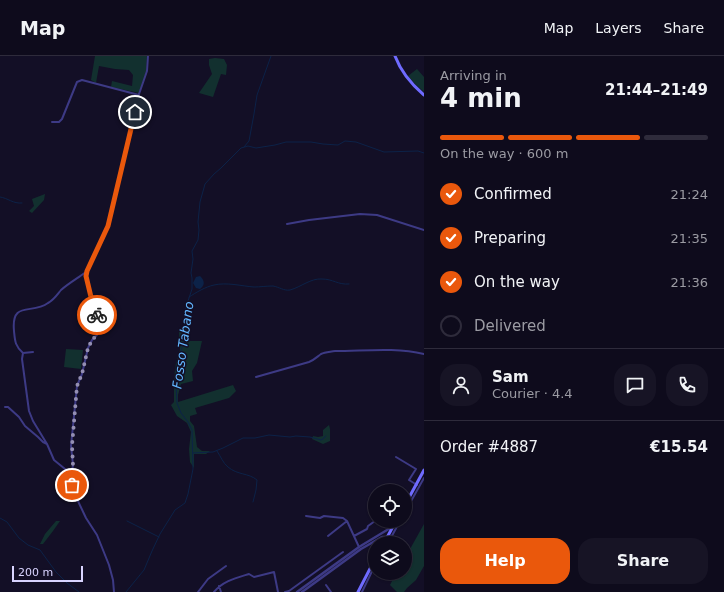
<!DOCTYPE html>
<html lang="en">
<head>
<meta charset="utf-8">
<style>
  body { margin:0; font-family:"DejaVu Sans",sans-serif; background:#171425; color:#f1f3f6; height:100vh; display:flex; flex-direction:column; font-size:15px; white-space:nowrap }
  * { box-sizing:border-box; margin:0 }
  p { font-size:13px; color:#9b9ba3 }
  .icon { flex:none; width:22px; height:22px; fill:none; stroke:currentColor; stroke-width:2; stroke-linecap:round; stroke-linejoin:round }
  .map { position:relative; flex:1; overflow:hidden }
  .sheet { display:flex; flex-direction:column; background:#0e0b1c; width:300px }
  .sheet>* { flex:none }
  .buttons { position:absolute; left:368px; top:428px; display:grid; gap:8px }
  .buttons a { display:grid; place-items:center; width:44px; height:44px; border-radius:50%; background:#0e0b1c; box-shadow:0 1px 3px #0004,0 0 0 1px #2e2b3b; font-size:20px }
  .scale { position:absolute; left:12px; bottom:10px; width:71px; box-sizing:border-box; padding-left:4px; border:2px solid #d9d4ff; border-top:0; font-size:11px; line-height:14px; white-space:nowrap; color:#d9d4ff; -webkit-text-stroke:3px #130f26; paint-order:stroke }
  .pin { position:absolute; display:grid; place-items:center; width:34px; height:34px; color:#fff; margin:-17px; border:2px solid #fff; border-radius:50%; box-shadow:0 1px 4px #0007 }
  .courier { position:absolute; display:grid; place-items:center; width:40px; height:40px; margin:-20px; border:3px solid #ea580c; border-radius:50%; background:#fff; color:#222; box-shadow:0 1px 5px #0007 }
  .overview em { font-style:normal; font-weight:700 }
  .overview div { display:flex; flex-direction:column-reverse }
  .overview { display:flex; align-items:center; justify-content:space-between; height:68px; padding:0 16px }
  h1 { font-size:26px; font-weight:700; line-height:30px }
  .bar { display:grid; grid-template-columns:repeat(4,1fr); gap:6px 4px; align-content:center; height:48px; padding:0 16px }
  .bar i { height:5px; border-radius:3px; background:#2e2b3b }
  .bar .active { background:#ea580c }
  .bar p { grid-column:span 4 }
  .line { display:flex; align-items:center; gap:10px; padding:0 16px; border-top:1px solid #2e2b3b }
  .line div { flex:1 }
  .round { display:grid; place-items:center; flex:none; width:42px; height:42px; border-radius:16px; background:#171425 }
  ol { padding:0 16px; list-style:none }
  li { display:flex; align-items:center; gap:12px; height:44px }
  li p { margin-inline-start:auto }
  li .icon { padding:4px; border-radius:50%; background:#ea580c; color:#fff; stroke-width:4 }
  li:last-child { color:#9b9ba3 }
  li i { width:22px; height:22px; border:2px solid #2e2b3b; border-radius:50% }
  .cta { display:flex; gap:8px; margin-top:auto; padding:8px 16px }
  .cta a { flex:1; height:46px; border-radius:16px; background:#ea580c; color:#fff; font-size:16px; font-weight:700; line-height:46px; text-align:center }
  .cta a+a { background:#171425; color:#f1f3f6 }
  header { display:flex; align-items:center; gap:24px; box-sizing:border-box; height:56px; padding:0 20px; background:#0e0b1c; border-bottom:1px solid #2e2b3b }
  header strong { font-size:19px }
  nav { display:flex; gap:22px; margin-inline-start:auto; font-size:14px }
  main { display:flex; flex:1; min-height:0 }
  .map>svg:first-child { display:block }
  .green { fill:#12302f }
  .water { fill:#0c2248 }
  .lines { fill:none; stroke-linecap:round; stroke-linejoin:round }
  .stream { stroke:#0c2248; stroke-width:1 }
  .minor { stroke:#3d3a85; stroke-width:2 }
  .tertiary { stroke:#3d3a85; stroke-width:2.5 }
  .secondary { stroke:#6f6bff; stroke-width:3 }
  .done { stroke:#948fb3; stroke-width:4; stroke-dasharray:0 7.2 }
  .route { stroke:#ea580c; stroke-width:5 }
  .labels { text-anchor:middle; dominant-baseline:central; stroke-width:3; stroke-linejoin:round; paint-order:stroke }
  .water-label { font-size:13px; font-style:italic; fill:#62b6ff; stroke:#130f26 }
</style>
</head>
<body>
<header>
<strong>Map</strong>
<nav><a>Map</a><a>Layers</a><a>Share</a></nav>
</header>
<main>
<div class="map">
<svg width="424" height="536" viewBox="0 0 424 536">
  <rect width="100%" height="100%" fill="#130f26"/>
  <path class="green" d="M 95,0 L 147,0 L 146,16 L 139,37 L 111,31 L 112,25 L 132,30 L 133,19 L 129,14 L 115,13 L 99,10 L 96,27 L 91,24 Z
    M 215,2 L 224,3 L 227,9 L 226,19 L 221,18 L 213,41 L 199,37 L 212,18 L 209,9 L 209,3 Z
    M 417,13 L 424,21 L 424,36 L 415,28 L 408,20 Z
    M 45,138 L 44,144 L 32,157 L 29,155 L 34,150 L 32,143 Z
    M 187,268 L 186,278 L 188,285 L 202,285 L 197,307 L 192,315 L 193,325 L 181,328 L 178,339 L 178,346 L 233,329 L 236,335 L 229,342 L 195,352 L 197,358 L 190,360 L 190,365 L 194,370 L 197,391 L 202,395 L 210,395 L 206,398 L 194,398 L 194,412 L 190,406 L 189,393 L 191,376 L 187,367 L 177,360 L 171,349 L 174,346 L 174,323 L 176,307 L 180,294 L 179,276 Z
    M 66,293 L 83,294 L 81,313 L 64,311 Z
    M 329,369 L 330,373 L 330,385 L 323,388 L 312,383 L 313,380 L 318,381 L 323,380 L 323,374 Z
    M 56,465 L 60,465 L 53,475 L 43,488 L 40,488 L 45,478 Z
    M 424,468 L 424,510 L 416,524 L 407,532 L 404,536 L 397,536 L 390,529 L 396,517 L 405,517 L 405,502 Z"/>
  <path class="water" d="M 200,220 C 205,225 205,229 200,233 L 196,232 L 193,227 L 196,221 Z"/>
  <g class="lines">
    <path class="stream" d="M 244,91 L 249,85 L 254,58 L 257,39 L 271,0
      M 0,141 C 8,142 13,148 22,147
      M 189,241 C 197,236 205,231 214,229 C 227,226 241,230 254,231 C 260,231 266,230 273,230 C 279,231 284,235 290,234 C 301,231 311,222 322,223 C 333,223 338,229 349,228
      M 217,395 C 221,401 223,407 228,411 C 237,419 249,417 257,424 L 256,434 L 253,446
      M 193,397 L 213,396 L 223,392 L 243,382 L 255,382 L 269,379 L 290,381 L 296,380 L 310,381 L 321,384 L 323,383 L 326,380
      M 0,462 L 7,466 L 19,482 L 28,489 L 40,494 L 56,516 L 67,527 L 79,536
      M 127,465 L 159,481
      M 126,536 L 144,514 L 152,495 L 160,478 L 175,454 L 185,447 L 188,438 L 193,413 L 192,374 L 188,366 L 181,357 L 177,347 L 176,328 L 177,310 L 183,288 L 185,254 L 192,233 L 192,222 L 191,217 L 193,203 L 192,195 L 198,184 L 199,174 L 198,166 L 200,146 L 205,128 L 214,118 L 221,112 L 241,92 L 248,90 L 256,92 L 275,89 L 286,86 L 311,86 L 323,88 L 338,89 L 345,85 L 356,86 L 384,96 L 418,95 L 424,97"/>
    <path class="minor" d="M 52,66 L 59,66 L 62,63 L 77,26 L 82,24 L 139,39
      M 287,168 L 309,164 L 360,158 L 377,159 L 424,174
      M 23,297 L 33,296
      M 256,321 L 309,306 C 314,304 317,301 321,298 C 325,296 330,296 335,295 C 364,295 395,291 424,298
      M 5,351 L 8,351 L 19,361 L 25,370 L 38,381 L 43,386 L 47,388
      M 396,401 L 416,413 L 409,424 L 417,429
      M 71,416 L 65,413 L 54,404 L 47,388 L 33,365 L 29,355 L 22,303 L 23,297 C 15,290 15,285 14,275 C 11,244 32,259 48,247 C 54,244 57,239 61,234 C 69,227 78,222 86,216
      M 405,456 L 424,422
      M 306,460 L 320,462 L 324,460 L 343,462 L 347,465 L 359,491
      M 328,480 L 347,465
      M 354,480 L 367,473 L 368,470 L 375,465
      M 388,487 L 400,465
      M 326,529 L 331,536
      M 219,530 L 221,536
      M 114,536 L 113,524 L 109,509 L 97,479 L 86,462 L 77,443 L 71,421 L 73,409 L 71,390 L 77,330 L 82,318 L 88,292 L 92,284 L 97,279 L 98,270 L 97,259 L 91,241 L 86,220 L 87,215 L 108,170 L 138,41 L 147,15 L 148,0
      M 198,536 L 208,523 L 226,510
      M 214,536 C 223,525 236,522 249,518 L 254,521 L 274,516 L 278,536
      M 285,536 L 289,535 L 343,496
      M 362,536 L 375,509"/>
    <path class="tertiary" d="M 297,536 L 359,491 L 392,471
      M 302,536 L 361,493 L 382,481 L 387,481"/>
    <path class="secondary" d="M 395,0 C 401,16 411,28 424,39
      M 405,449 L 424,414
      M 384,487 L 396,465
      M 358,536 L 375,503"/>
  </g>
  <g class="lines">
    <path class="done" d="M 72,429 L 71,421 L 73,409 L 72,390 L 77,330 L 82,318 L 88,292 L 92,284 L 97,279 L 98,270 L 97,259"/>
    <path class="route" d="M 97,259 L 91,241 L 86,220 L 87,215 L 108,170 L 135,56"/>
  </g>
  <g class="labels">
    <g class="water-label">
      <text transform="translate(183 289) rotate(-82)">Fosso Tabano</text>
    </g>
  </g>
</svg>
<div class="buttons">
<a><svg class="icon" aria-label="locate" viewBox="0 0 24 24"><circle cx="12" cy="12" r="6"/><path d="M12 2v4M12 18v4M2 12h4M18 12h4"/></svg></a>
<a><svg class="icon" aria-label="layers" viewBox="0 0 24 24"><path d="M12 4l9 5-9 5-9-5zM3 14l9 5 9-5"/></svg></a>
</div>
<div class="scale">200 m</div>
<div class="pin" style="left:72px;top:429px;background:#ea580c"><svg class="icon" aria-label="bag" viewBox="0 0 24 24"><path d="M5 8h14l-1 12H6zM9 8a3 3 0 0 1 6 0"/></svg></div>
<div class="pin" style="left:135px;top:56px;background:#1f2937"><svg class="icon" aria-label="home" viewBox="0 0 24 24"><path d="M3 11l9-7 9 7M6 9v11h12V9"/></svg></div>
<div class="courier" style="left:97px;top:259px"><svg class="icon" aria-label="bike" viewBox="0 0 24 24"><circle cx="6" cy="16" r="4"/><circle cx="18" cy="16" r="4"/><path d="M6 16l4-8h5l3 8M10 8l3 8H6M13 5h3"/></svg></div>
</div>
<section class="sheet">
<div class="overview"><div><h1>4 min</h1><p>Arriving in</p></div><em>21:44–21:49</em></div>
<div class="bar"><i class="active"></i><i class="active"></i><i class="active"></i><i></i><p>On the way · 600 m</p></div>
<ol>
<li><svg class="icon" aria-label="check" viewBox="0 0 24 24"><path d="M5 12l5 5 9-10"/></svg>Confirmed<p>21:24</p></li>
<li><svg class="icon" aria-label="check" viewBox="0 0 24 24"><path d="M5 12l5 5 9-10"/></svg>Preparing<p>21:35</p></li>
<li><svg class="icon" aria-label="check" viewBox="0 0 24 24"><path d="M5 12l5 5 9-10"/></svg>On the way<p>21:36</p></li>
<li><i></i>Delivered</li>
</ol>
<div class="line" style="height:72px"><a class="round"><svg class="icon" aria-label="person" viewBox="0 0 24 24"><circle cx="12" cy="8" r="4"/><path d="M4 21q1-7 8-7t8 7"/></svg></a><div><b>Sam</b><p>Courier · 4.4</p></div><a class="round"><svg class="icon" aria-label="chat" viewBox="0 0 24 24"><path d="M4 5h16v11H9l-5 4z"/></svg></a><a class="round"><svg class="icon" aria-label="phone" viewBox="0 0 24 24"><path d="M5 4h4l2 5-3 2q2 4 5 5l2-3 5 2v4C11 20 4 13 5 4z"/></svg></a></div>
<div class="line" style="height:52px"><div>Order #4887</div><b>€15.54</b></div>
<div class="cta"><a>Help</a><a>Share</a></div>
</section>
</main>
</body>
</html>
